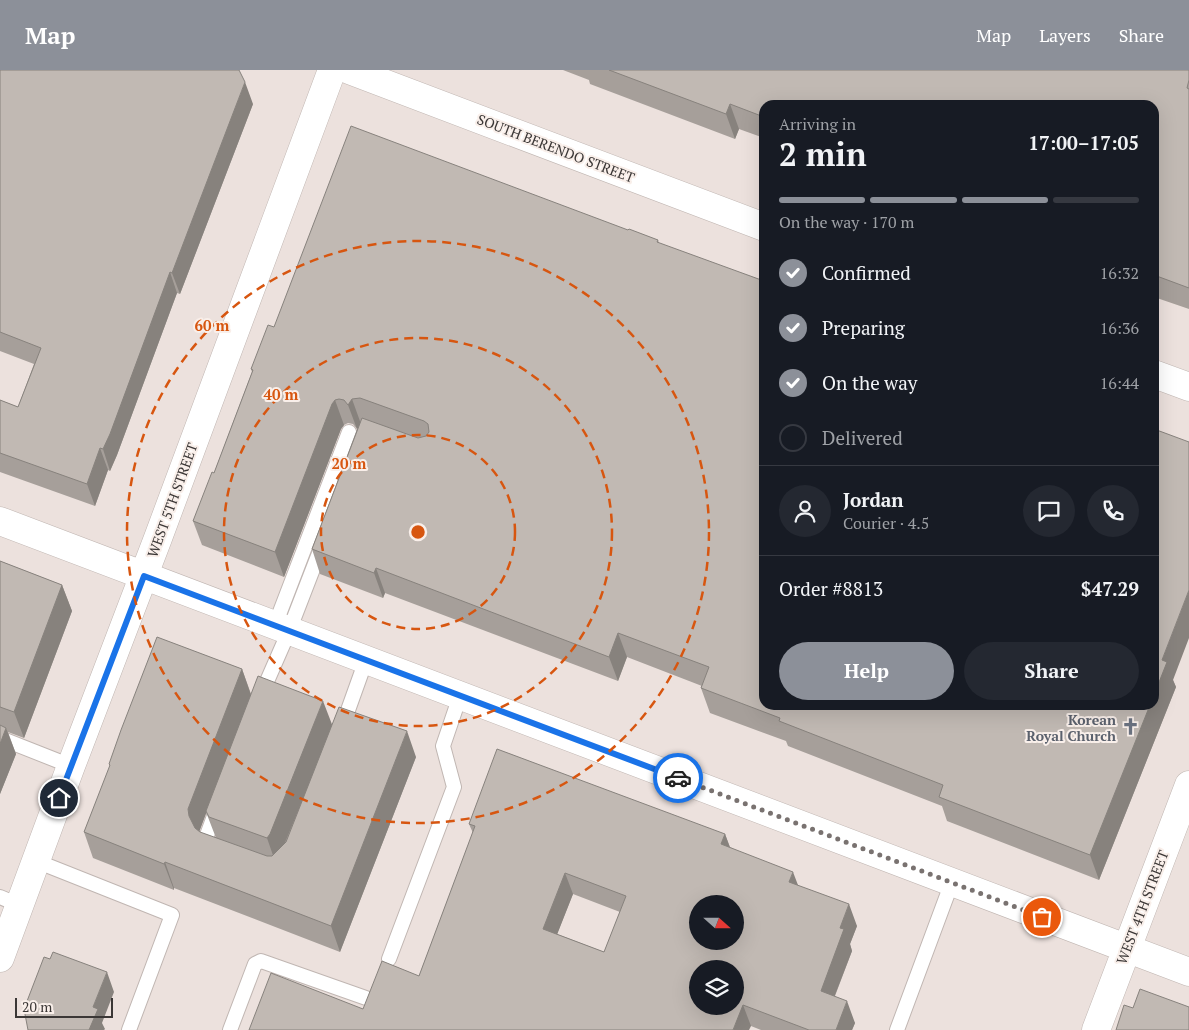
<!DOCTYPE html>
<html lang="en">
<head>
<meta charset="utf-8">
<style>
  body { margin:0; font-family:"PT Serif",serif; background:#242831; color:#f1f3f6; height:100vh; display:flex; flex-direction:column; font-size:19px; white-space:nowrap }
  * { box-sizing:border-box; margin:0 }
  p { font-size:16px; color:#9ea1a6 }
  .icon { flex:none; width:28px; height:28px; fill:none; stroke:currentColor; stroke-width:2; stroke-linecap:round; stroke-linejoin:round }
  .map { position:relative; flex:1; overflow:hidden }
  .side { position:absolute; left:759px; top:30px; width:400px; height:610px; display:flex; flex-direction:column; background:#171b24; border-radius:15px; box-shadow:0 5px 20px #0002 }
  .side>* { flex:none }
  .needle { width:32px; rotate:111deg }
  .buttons { position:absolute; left:689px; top:825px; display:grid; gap:10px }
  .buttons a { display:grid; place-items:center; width:55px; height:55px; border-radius:50%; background:#171b24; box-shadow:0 5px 20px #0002; font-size:25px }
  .scale { position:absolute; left:15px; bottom:12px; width:98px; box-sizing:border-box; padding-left:5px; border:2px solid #3b3736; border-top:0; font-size:14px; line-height:18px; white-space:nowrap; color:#3b3736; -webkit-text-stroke:4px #f9efea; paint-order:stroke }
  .pin { position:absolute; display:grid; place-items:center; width:42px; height:42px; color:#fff; margin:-21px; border:2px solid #fff; border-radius:50%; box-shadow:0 1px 5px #0007 }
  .courier { position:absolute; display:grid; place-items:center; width:50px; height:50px; margin:-25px; border:4px solid #1a73e8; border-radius:50%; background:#fff; color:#222; box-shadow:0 1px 6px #0007 }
  .headline em { font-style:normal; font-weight:600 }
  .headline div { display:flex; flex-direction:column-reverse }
  .headline { display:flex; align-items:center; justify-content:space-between; height:85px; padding:0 20px }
  h1 { font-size:32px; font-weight:600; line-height:38px }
  .bar { display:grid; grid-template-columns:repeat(4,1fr); gap:8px 5px; align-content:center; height:60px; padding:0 20px }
  .bar i { height:6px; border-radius:4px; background:#363941 }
  .bar .active { background:#8c9099 }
  .bar p { grid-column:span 4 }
  .line { display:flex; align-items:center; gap:12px; padding:0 20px; border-top:1px solid #363941 }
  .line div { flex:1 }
  .round { display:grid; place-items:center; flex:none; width:52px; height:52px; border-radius:26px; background:#242831 }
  ol { padding:0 20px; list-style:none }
  li { display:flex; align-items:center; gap:15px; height:55px }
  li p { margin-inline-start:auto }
  li .icon { padding:5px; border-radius:50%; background:#8c9099; color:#fff; stroke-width:4 }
  li:last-child { color:#9ea1a6 }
  li i { width:28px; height:28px; border:2px solid #363941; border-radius:50% }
  .button { display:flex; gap:10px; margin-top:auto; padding:10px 20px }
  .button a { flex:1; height:58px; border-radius:30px; background:#8c9099; color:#fff; font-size:20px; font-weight:600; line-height:58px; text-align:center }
  .button a+a { background:#242831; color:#f1f3f6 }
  header { display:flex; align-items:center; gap:30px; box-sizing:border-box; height:70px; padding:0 25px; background:#8c9099; color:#fff }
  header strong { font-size:24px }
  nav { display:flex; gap:28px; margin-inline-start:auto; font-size:18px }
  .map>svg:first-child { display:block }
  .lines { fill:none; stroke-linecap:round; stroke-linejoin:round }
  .service-casing { stroke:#c0b6b2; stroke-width:16 }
  .minor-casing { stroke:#c0b6b2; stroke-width:29 }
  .service { stroke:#fff; stroke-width:14 }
  .minor { stroke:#fff; stroke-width:28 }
  .wall { fill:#a69f9a; fill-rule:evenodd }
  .shaded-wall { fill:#87827d }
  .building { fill:#c1b9b3; stroke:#87827d; fill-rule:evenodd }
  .done { stroke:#797270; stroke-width:5; stroke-dasharray:0 9 }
  .route { stroke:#1a73e8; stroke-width:6 }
  .ring { fill:none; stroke:#d75610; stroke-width:2.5; stroke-dasharray:9 6 }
  .labels { text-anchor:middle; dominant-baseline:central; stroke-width:4; stroke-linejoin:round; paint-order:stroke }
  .street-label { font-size:14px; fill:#3b3736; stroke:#f9efea }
  .worship-label { font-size:14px; font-weight:bold; fill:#5b616d; stroke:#f9efea; text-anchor:end }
  .centre { fill:#d75610; stroke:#f9efea; stroke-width:2.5 }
  .ring-label { font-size:15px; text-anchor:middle; font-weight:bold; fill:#d75610; stroke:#f9efea; stroke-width:4; stroke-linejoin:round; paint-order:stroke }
</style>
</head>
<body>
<header>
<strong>Map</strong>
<nav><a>Map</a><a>Layers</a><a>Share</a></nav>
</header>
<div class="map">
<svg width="1189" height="960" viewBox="0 0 1189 960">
  <rect width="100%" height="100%" fill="#ece1dd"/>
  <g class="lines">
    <defs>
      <path id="service" d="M 275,555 L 349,362
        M 261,625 L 289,561 L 323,473
        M 342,657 L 366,590
        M 0,668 L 71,696
        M 212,780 L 206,768 L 217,738
        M 36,791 L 172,845 L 129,960
        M 0,827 L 19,835
        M 389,889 L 454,717 L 443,676 L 460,626
        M 230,960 L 255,894 L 261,891 L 366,928
        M 897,960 L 952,812"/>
      <path id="minor" d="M 349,0 L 764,157
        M 1154,304 L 1189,317
        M 0,451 L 1189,902
        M 0,888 L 71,696 L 158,468 L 332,0
        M 1096,960 L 1189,715"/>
    </defs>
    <use href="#service" class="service-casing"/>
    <use href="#minor" class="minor-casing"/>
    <use href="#service" class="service"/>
    <use href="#minor" class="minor"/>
  </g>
  <path class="wall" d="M 0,0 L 253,34 L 180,224 L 177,223 L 117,385 L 110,401 L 108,400 L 95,436 L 0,402 L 0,330 L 18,337 L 34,294 L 0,281 Z
    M 563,0 L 1189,0 L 1189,239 L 1154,227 L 1154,35 L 764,35 L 764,68 L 739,59 L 735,69 L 590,14 L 589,10 Z
    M 628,160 L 658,170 L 659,173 L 764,635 L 1173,610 L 1176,617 L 1099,810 L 947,751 L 942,736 L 788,676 L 786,671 L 710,643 L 701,618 L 702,616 L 627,587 L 618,611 L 385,523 L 383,528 L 320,504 L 312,479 L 357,359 L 353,354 L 348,353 L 344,355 L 341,359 L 284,507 L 202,475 L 193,451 L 214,403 L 252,302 L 251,299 L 274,257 Z
    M 0,491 L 62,515 L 72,541 L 24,668 L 8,662 L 16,684 L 0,724 Z
    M 242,599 L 251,624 L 416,687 L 340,882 L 174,818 L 174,820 L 93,788 L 84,762 L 110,697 L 109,694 ZM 206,742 L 216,768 L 199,762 Z
    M 469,754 L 725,764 L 730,777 L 798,815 L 857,856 L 850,874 L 852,881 L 835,926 L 855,953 L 852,960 L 761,960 L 751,956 L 419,906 L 473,763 ZM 573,824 L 620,842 L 604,882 L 557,864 Z"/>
  <path class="shaded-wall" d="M 245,12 L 253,34 L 180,224 L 172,203 Z
    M 730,34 L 739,59 L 735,69 L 726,44 Z
    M 170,202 L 177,223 L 117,385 L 110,401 L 103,379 Z
    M 352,329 L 361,354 L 357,359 L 348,335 Z
    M 335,330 L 344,355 L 341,359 L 284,507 L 275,482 L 332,334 Z
    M 100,378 L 108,400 L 95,436 L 87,414 Z
    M 376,498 L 385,523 L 383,528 L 374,503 Z
    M 62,515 L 72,541 L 24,668 L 14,642 Z
    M 1189,520 L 1189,568 L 1173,610 L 1176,617 L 1099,810 L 1090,785 L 1150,635 L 1154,635 L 1154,625 L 1162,590 Z
    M 618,563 L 627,587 L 618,611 L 609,587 Z
    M 242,599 L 251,625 L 198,765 L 189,746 L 188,739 Z
    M 323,631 L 333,657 L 276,794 L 267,768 Z
    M 6,658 L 16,684 L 0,724 L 0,674 Z
    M 407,661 L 416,687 L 340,882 L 331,856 Z
    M 725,764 L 733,786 L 721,774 Z
    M 165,792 L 174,818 L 174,820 L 164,794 Z
    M 793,802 L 801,823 L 789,812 Z
    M 565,803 L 573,824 L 551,880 L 543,859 Z
    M 849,834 L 857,856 L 850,874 L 852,881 L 828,943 L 821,921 L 840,858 Z
    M 107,902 L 114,922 L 102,953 L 105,959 L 104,960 L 89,960 L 93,937 Z
    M 847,931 L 855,953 L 852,960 L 836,960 Z
    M 743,935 L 751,956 L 749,960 L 733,960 Z"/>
  <path class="building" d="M 0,0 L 239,0 L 245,12 L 172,203 L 170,202 L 110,364 L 103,379 L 100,378 L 87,414 L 0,383 L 0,330 L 18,337 L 41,278 L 0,262 Z
    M 609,0 L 1189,0 L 1189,10 L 1187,18 L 1189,19 L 1189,218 L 1154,205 L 1154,35 L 764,35 L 764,47 L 730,34 L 726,44 Z
    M 351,56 L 628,160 L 629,159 L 658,170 L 657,172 L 764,211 L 764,635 L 1150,635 L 1090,785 L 939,727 L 943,715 L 779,651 L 780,648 L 701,618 L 709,597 L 618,563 L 609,587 L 376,498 L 374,503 L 312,479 L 362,348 L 418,368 L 426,366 L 429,362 L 428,354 L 424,351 L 360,328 L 352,329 L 348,335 L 344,330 L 339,329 L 335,330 L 332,334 L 275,482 L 193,451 L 212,402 L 214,403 L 253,300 L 251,299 L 268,255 L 274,257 Z
    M 1154,359 L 1189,372 L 1189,520 L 1162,590 L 1167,592 L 1154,625 Z
    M 0,491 L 62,515 L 14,642 L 0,637 Z
    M 157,567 L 242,599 L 188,739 L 189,746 L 195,758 L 200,762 L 267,786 L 272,786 L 286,772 L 339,637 L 407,661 L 331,856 L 165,792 L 164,794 L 84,762 L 110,695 L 109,694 L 121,660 Z
    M 258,606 L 323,631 L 270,764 L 267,768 L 209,747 L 206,741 Z
    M 0,655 L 6,658 L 0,674 Z
    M 497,679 L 725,764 L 721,774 L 793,802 L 789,812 L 849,834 L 840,858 L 844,859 L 821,921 L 847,931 L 836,960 L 809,960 L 743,935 L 733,960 L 249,960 L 271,903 L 363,939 L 382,891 L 419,906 L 475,756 L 469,754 ZM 565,803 L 626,826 L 604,882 L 543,859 ZM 698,834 L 735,834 L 735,871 L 698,871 ZM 698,899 L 735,899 L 735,936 L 698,936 Z
    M 53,882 L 107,902 L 93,937 L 98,939 L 89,960 L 28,960 L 24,939 L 44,887 L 50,889 Z
    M 1140,919 L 1189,937 L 1189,960 L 1116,960 L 1124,935 L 1133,938 Z"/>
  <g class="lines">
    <path class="done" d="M 678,708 L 1042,847"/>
    <path class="route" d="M 59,728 L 144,506 L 678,708"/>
  </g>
  <g class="ring">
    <circle cx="418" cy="462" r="97"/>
    <circle cx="418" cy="462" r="194"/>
    <circle cx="418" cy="462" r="291"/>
  </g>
  <defs>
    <symbol id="church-bare" viewBox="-9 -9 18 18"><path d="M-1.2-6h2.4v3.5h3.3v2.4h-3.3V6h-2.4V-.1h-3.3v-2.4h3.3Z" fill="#6b7280" stroke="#f9efea" stroke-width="2.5" paint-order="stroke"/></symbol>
  </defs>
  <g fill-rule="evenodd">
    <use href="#church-bare" x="1118" y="644" width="25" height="25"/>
  </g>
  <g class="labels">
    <g class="street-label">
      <text transform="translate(556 78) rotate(21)">SOUTH BERENDO STREET</text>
      <text transform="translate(172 430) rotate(-70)">WEST 5TH STREET</text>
      <text transform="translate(1142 837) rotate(-69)">WEST 4TH STREET</text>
    </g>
    <g class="worship-label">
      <text x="1116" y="649">Korean<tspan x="1116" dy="16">Royal Church</tspan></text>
    </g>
  </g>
  <circle cx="418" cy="462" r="8" class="centre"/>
  <g class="ring-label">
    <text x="212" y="261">60 m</text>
    <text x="281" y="330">40 m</text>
    <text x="349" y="399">20 m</text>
  </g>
</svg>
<div class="buttons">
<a><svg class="needle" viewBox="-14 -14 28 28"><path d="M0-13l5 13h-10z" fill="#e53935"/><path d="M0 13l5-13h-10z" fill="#9ea1a6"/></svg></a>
<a><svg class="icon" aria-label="layers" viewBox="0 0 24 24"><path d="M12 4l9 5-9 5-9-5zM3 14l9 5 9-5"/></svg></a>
</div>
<div class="scale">20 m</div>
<div class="pin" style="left:1042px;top:847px;background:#ea580c"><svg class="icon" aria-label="bag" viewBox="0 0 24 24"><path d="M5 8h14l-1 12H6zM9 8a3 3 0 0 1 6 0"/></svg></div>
<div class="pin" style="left:59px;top:728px;background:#1f2937"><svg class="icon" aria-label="home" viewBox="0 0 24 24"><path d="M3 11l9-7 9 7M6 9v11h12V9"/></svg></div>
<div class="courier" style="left:678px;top:708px"><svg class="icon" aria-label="car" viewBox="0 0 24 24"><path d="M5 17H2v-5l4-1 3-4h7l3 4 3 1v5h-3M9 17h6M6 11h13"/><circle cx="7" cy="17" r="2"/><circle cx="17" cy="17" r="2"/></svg></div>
<section class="side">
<div class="headline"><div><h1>2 min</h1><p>Arriving in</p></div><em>17:00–17:05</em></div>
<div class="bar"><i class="active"></i><i class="active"></i><i class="active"></i><i></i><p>On the way · 170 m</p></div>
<ol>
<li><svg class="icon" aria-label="check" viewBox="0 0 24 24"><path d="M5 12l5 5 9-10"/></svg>Confirmed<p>16:32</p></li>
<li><svg class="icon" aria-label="check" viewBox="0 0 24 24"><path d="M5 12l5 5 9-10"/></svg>Preparing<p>16:36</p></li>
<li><svg class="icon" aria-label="check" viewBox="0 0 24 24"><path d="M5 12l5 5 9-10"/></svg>On the way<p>16:44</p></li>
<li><i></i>Delivered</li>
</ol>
<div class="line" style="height:90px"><a class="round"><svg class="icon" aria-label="person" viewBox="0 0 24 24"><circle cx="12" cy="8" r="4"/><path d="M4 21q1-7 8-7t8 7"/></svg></a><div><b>Jordan</b><p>Courier · 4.5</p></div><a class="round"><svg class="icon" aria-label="chat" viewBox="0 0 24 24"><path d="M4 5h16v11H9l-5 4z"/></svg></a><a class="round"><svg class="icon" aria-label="phone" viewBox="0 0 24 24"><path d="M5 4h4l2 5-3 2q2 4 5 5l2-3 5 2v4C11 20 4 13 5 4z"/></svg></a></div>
<div class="line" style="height:65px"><div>Order #8813</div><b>$47.29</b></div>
<div class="button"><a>Help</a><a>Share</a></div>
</section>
</div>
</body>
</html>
